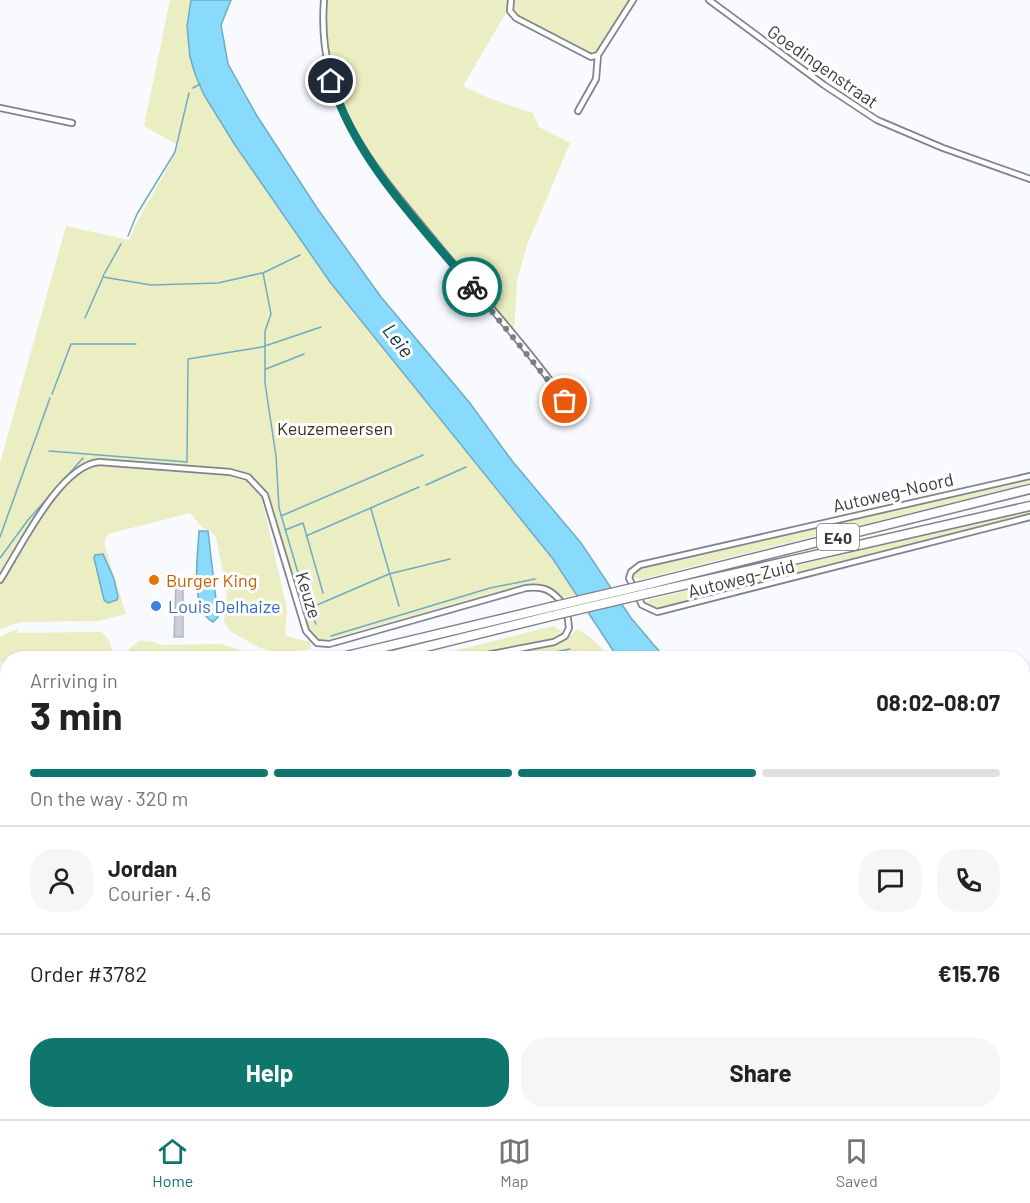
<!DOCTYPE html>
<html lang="en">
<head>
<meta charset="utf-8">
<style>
  body { margin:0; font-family:Barlow,sans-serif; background:#f6f6f6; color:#222; height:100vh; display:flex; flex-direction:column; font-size:22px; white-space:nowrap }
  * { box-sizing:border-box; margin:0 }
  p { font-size:20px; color:#767676 }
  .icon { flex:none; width:33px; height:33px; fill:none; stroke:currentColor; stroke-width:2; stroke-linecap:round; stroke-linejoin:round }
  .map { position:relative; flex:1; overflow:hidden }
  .panel { position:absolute; left:0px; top:651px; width:1030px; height:468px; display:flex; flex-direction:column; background:#fff; border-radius:24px 24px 0 0; box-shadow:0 2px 4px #0004 }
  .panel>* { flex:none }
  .pin { position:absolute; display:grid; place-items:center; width:51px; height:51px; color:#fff; margin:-26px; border:3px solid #fff; border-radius:50%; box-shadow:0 2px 6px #0007 }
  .courier { position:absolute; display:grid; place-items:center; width:60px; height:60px; margin:-30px; border:4px solid #0f766e; border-radius:50%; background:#fff; color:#222; box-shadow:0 2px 8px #0007 }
  .overview em { font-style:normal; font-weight:700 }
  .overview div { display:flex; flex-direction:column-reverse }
  .overview { display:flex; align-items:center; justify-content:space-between; height:102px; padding:0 30px }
  h1 { font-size:39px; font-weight:700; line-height:45px }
  .bar { display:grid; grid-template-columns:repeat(4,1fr); gap:9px 6px; align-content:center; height:72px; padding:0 30px }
  .bar i { height:8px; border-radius:4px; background:#e0e0e0 }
  .bar .active { background:#0f766e }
  .bar p { grid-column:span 4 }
  .line { display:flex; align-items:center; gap:15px; padding:0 30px; border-top:2px solid #e0e0e0 }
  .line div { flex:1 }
  .round { display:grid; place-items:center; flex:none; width:63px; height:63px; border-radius:24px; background:#f6f6f6 }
  .button { display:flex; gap:12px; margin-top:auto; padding:12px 30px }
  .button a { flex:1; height:69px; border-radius:24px; background:#0f766e; color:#fff; font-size:24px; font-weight:700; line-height:69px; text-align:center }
  .button a+a { background:#f6f6f6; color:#222 }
  .menu { display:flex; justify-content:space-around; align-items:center; height:84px; border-top:2px solid #e0e0e0; background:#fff; font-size:16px; color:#767676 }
  .menu a { display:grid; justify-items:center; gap:3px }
  .menu .active { color:#0f766e }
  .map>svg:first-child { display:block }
  .green { fill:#eaeec2 }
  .water { fill:#88dbfc; stroke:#70abc3; stroke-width:1.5 }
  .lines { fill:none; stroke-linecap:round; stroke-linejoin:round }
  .stream { stroke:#70abc3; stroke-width:1.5 }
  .building { fill:#caced9; stroke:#b3b7c1; stroke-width:1.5 }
  .minor-casing { stroke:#7f838d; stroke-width:8 }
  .motorway-casing { stroke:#7f838d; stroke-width:11 }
  .minor { stroke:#fff; stroke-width:4.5 }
  .motorway { stroke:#fff; stroke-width:8 }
  .motorway-bridge-casing { stroke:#7f838d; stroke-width:11; stroke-linecap:butt }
  .motorway-bridge { stroke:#fff; stroke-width:8 }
  .done { stroke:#7b7d81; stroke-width:6; stroke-dasharray:0 10.8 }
  .route { stroke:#0f766e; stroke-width:8 }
  .food-dot { fill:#e8710a; stroke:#fff; stroke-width:2 }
  .shop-dot { fill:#3f7fe0; stroke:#fff; stroke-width:2 }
  .labels { text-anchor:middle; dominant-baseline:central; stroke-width:6; stroke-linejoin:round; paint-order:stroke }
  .shield { fill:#fff; stroke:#747578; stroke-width:1.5 }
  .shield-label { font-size:16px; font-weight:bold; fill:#383a3e }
  .street-label { font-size:18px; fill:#383a3e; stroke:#fff }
  .park-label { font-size:18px; fill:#323314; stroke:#fff }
  .food-label { font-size:18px; fill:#c56008; stroke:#fff; text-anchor:start }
  .shop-label { font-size:18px; fill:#366cbe; stroke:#fff; text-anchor:start }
  .water-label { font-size:20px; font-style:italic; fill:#0c3441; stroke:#fff }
</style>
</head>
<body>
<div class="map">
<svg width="1030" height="1119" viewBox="0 0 1030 1119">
  <rect width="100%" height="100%" fill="#f8fafe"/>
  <path class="green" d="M 170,0 L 191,0 L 187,26 L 190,57 L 204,95 L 330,282 L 533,532 L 577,595 L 561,598 L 551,588 L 542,585 L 500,591 L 323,641 L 312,634 L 306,623 L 270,500 L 263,503 L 287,609 L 285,636 L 310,642 L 311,649 L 280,653 L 260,648 L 230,631 L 224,621 L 227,594 L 216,537 L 210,531 L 203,528 L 190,513 L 108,534 L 104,543 L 126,614 L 98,621 L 21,622 L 0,629 L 0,463 L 66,226 L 129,240 C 143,207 163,179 178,147 L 178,145 L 144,126 Z
    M 326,0 L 509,0 L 507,11 L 463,86 L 491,99 L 533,113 L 539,127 L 570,143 L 527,245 L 517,281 L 514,333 L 380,173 L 346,119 L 334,81 L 326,48 Z
    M 514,0 L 629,0 L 599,49 L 592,54 L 518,16 L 514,12 Z
    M 1030,478 L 1030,483 L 642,579 L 631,578 C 637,564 677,559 692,555 Z
    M 1030,511 L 1030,515 L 657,609 L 644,603 L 652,599 Z
    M 553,626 L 570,636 L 577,629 C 591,636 601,646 610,658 L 426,658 Z
    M 17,629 L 18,633 L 101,632 C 110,638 114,649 111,658 L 90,658 L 65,653 L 40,658 L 8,658 L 7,665 L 0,662 L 0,637 Z
    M 139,641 L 155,642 L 160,645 L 221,644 L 235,648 L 254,658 L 125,658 L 130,648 Z
    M 7,761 L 8,973 L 0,974 L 0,763 Z
    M 0,1090 L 7,1090 L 8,1112 L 53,1112 L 61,1114 L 61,1112 L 111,1112 L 110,1119 L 62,1117 L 62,1119 L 52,1119 L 50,1116 L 36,1114 L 36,1119 L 19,1119 L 19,1116 L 13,1115 L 10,1119 L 0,1119 Z
    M 234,1112 L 311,1112 L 322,1115 L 323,1112 L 334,1112 L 329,1113 L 327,1119 L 233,1119 Z
    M 439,1112 L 553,1112 L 555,1119 L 544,1116 L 542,1119 L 535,1119 L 534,1115 L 526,1119 L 450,1119 L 446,1112 L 441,1114 L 443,1119 L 435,1119 Z
    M 602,1112 L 606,1112 L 607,1115 L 614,1114 L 614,1112 L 937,1112 L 938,1119 L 603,1119 Z"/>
  <path class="water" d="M 191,0 L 231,0 L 221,25 L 228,64 L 257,116 L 317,208 L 381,297 L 469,402 L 513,462 L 581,543 L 631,618 L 665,658 L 618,658 L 553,559 L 330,282 L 235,145 L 204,95 L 195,74 L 190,57 L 187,26 Z
    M 199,531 L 208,531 L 218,617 L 213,622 C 189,610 198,555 199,531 Z
    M 103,554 L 114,579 L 118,597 L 117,600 L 108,603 L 104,600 L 94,558 L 95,555 Z
    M 7,885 L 7,966 L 0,963 L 0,893 Z"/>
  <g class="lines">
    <path class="stream" d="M 193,88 L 200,84
      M 128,236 L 137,214 L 175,152 L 189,93
      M 300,255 L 263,273 L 271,314 L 265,331 L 265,383 L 276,456 L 279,508 L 306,600
      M 103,276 L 121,244
      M 85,318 L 103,277 L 151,285 L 218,283 L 262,273
      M 266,369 L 304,354
      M 52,394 L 71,344 L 136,344
      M 49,451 L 187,462 L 188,359 L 262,347 L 321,327
      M 426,485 L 466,467
      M 371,509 L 399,606
      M 281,516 L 423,455
      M 285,530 L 303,523 L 323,593
      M 306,536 L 419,487
      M 0,537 L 50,398
      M 0,558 L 28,520 L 83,458
      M 317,605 L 389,574 L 450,559
      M 308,607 L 316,624
      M 331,636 L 490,588 L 535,579
      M 526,658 L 570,649
      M 0,971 L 8,971
      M 7,1110 L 8,1107
      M 383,1112 L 417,1118
      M 860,1112 L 861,1119
      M 112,1119 L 113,1112
      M 119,1119 L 119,1112
      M 732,1119 L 776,1112"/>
  </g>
  <path class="building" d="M 183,583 L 183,637 L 174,637 L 176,584 Z"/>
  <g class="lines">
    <defs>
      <path id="minor" d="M 324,0 C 316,102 371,165 432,238 C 476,292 525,344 565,401
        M 511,0 L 510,11 L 516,18 L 591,57 L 598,55 L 633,0
        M 709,0 L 824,85 L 877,120 L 943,148 L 1030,179
        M 0,108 L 72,123
        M 578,111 L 596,79 L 598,55
        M 1030,476 L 640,565 L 631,572 L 629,578 L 642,605 L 657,612 L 1030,517
        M 0,580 C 20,549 59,466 99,462 L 230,472 L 248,477 L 265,495 L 306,631 L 317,643 L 329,644 L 340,641 L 526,588 C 544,586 552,590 563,604
        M 471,658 L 554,642 L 565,636 L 569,628 L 567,611
        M 0,976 L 8,976
        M 395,1112 L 417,1114 L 428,1112
        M 115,1119 L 116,1112
        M 624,1119 L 624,1116"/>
      <path id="motorway" d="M 645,585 L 1030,489
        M 649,593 L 1030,506
        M 264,658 L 265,658
        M 338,658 L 551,607
        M 381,658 L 555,615
        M 0,734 L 8,732
        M 0,740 L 8,739
        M 0,752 L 8,750"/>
    </defs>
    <use href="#minor" class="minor-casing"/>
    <use href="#motorway" class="motorway-casing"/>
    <use href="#minor" class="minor"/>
    <use href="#motorway" class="motorway"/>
    <defs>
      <path id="motorway-bridge" d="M 551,607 L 645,585
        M 555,615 L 649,593"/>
    </defs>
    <use href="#motorway-bridge" class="motorway-bridge-casing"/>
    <use href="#motorway-bridge" class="motorway-bridge"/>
  </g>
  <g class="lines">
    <path class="done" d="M 472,287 L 565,401"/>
    <path class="route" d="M 331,81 C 357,162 419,223 472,287"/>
  </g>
  <circle class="food-dot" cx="154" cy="580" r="6"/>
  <circle class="shop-dot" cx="156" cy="606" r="6"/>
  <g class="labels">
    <rect class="shield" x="817" y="524" width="42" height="26" rx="4.5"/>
    <g class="shield-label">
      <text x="838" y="537">E40</text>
    </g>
    <g class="street-label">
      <text transform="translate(823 66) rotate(35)">Goedingenstraat</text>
      <text transform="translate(893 492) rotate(-13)">Autoweg-Noord</text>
      <text transform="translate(741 578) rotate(-14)">Autoweg-Zuid</text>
      <text transform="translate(309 595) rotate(73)">Keuze</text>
    </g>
    <g class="park-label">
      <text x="335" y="428">Keuzemeersen</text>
    </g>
    <g class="food-label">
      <text x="166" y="580">Burger King</text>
    </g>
    <g class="shop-label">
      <text x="168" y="606">Louis Delhaize</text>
    </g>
    <g class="water-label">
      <text transform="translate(399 340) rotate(52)">Leie</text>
    </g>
  </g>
</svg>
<div class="pin" style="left:565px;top:401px;background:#ea580c"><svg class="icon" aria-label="bag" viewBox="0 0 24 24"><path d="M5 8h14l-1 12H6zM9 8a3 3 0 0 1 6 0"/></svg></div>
<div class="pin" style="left:331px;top:81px;background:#1f2937"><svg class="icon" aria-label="home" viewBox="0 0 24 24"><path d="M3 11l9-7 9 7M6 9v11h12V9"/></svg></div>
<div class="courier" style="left:472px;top:287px"><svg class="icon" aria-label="bike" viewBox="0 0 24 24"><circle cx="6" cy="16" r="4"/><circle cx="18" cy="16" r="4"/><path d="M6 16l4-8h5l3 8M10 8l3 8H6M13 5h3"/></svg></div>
<section class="panel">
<div class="overview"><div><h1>3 min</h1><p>Arriving in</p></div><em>08:02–08:07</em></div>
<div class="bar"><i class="active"></i><i class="active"></i><i class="active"></i><i></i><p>On the way · 320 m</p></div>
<div class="line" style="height:108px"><a class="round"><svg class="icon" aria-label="person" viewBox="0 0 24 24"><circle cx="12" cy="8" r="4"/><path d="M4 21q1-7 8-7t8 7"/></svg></a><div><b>Jordan</b><p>Courier · 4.6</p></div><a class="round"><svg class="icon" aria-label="chat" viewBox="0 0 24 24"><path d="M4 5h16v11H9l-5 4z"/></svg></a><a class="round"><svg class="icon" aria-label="phone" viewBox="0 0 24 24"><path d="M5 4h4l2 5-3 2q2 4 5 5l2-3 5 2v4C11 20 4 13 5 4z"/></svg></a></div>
<div class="line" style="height:78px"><div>Order #3782</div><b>€15.76</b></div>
<div class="button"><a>Help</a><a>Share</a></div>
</section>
</div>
<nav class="menu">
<a class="active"><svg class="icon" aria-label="home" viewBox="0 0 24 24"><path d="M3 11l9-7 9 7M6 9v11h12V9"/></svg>Home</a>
<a><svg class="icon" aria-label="map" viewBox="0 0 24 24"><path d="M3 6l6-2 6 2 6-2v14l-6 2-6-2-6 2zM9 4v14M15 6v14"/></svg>Map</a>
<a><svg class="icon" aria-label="saved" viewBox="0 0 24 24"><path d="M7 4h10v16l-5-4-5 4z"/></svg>Saved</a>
</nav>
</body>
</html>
